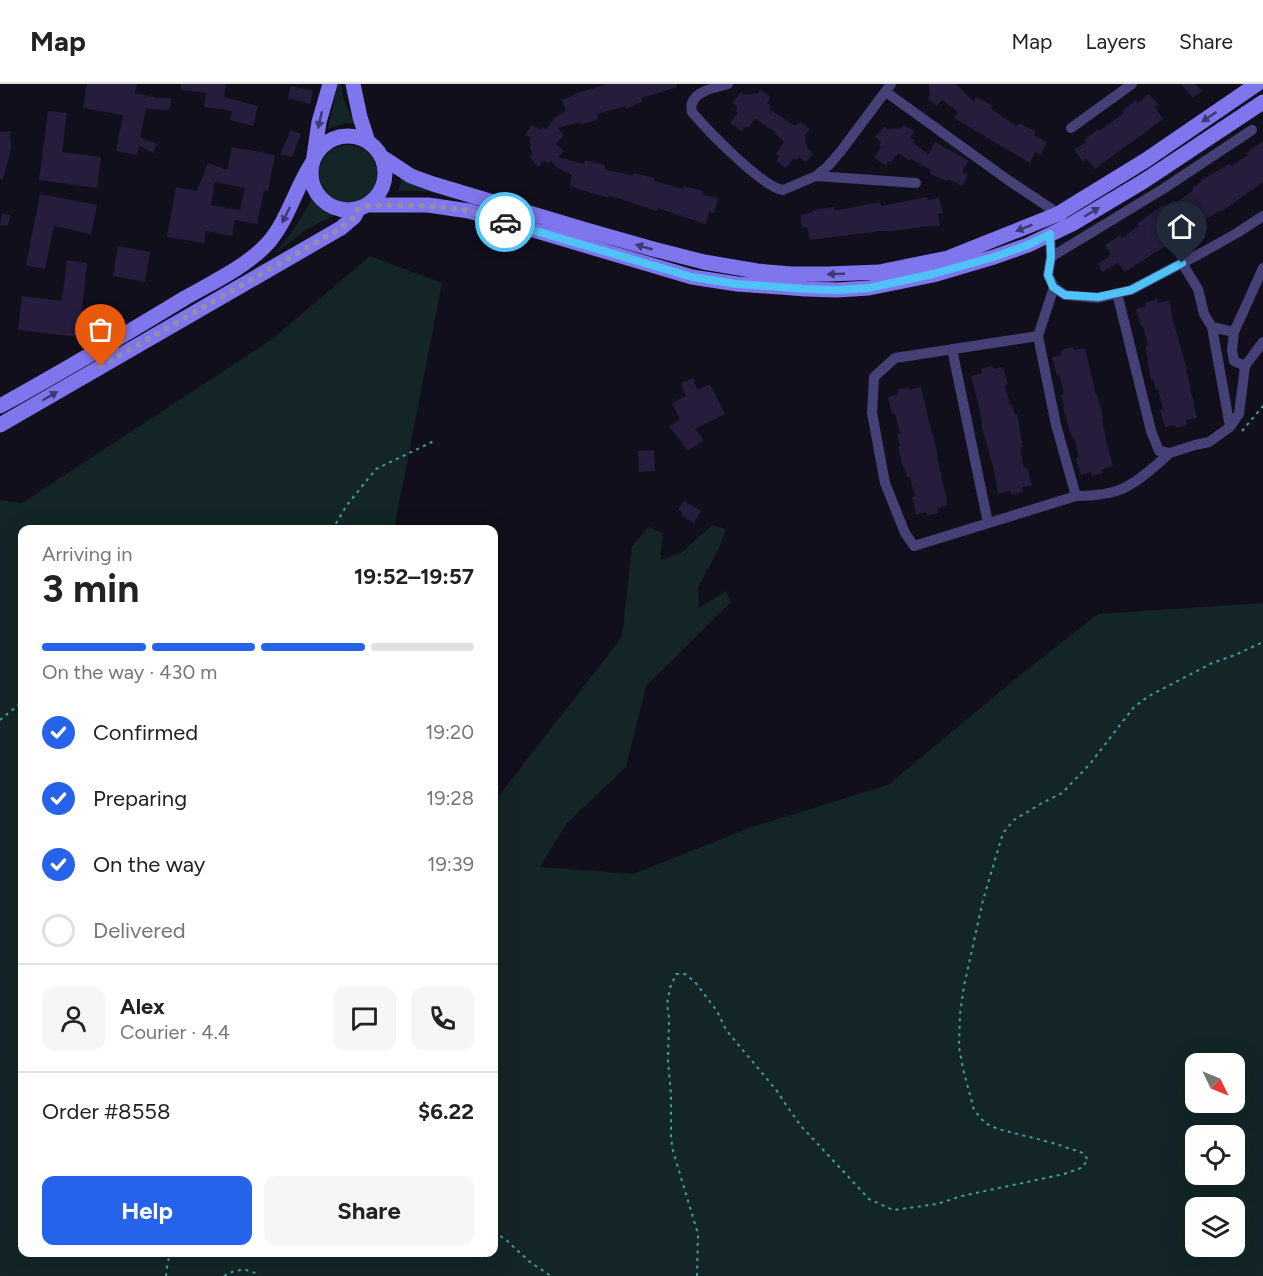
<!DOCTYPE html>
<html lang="en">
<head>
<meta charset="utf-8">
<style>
  body { margin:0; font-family:Figtree,sans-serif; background:#f6f6f6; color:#222; height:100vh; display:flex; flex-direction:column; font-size:22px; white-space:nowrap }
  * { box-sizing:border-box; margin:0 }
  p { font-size:20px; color:#767676 }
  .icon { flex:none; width:33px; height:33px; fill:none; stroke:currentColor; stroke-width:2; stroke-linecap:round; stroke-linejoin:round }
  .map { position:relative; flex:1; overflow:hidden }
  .panel { position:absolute; left:18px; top:441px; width:480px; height:732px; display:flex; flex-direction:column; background:#fff; border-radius:12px; box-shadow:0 6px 24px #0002 }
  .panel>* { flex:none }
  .needle { width:39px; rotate:133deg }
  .fabs { position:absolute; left:1185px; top:969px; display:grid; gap:12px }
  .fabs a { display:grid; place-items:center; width:60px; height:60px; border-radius:12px; background:#fff; box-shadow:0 6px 24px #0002; font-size:30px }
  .pin { position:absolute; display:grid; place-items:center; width:51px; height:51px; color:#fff; margin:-62px -26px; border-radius:50% 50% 50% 0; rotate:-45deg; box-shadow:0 0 6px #0007 }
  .pin .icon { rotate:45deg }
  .courier { position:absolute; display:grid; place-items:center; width:60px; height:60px; margin:-30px; border:4px solid #4fc3f7; border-radius:50%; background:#fff; color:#222; box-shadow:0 2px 8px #0007 }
  .head em { font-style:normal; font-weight:700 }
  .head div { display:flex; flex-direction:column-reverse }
  .head { display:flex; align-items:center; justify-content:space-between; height:102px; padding:0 24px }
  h1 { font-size:39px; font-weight:700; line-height:45px }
  .bar { display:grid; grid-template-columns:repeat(4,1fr); gap:9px 6px; align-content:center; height:72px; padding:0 24px }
  .bar i { height:8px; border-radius:4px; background:#e0e0e0 }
  .bar .selected { background:#2563eb }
  .bar p { grid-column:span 4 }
  .line { display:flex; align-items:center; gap:15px; padding:0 24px; border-top:2px solid #e0e0e0 }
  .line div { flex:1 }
  .round { display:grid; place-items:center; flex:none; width:63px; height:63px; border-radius:12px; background:#f6f6f6 }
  ol { padding:0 24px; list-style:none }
  li { display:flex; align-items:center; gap:18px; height:66px }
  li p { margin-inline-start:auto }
  li .icon { padding:6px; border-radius:50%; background:#2563eb; color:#fff; stroke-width:4 }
  li:last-child { color:#767676 }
  li i { width:33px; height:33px; border:3px solid #e0e0e0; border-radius:50% }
  .action { display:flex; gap:12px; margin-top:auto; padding:12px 24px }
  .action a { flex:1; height:69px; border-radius:12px; background:#2563eb; color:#fff; font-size:24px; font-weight:700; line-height:69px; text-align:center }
  .action a+a { background:#f6f6f6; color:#222 }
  header { display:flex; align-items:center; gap:36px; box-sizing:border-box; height:84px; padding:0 30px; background:#fff; border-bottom:2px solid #e0e0e0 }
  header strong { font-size:28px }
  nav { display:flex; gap:33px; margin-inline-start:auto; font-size:21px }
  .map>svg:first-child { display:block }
  .green { fill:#132526; fill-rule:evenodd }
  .building { fill:#251d3b; fill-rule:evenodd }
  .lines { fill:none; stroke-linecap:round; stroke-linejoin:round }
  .path { stroke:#3da0a0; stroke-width:2; stroke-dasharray:3 4.5; stroke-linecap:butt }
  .minor { stroke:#454076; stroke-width:10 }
  .secondary { stroke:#7f75ec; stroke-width:15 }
  .oneway { fill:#3e3870 }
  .done { stroke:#938dac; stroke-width:6; stroke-dasharray:0 10.8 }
  .route { stroke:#4fc3f7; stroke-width:8 }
</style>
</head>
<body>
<header>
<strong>Map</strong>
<nav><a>Map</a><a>Layers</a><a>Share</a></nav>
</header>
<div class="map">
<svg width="1263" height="1192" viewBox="0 0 1263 1192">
  <rect width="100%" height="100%" fill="#120f1d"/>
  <path class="green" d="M 338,0 L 341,0 L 344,17 L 355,40 L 345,39 L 328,45 Z
    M319 90a29 29 0 1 1 58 0a29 29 0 1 1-58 0Z
    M 400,93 L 453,109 L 398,106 L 401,99 Z
    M 313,112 C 319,121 326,126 335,131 L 306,146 L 274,170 C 290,153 302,133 313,112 Z
    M 370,172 L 442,199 L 394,445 L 22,446 L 22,1168 L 494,1168 L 494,718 L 622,553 L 632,462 L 648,443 L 663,449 L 660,476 L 681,469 L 712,441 L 726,445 L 719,464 L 698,503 L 699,524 L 726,507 L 731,518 L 646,602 L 626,683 L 566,740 L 540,783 L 633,790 L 749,744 L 888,701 L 1019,592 L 1098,530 L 1263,519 L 1263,1192 L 0,1192 L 0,416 L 22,419 L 271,256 ZM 1196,980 L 1234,980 L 1234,1018 L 1196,1018 ZM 1196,1052 L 1234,1052 L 1234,1090 L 1196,1090 ZM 1196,1124 L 1234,1124 L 1234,1162 L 1196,1162 Z"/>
  <path class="building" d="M 87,0 L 137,0 L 135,9 L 157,14 L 171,14 L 170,26 L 146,25 L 140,53 L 157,60 L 153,69 L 139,62 L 137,71 L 116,67 L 123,31 L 83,24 Z
    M 181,0 L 226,0 L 224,13 L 258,22 L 253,42 L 230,36 L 232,27 L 204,23 L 206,9 L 181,6 Z
    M 608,0 L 677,0 L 677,3 L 642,14 L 642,18 L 626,25 L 625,22 L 597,30 L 598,35 L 581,41 L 580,38 L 558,44 L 564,51 L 556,60 L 564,67 L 558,73 L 584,80 L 585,76 L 605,81 L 604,85 L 633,92 L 634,89 L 654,94 L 654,97 L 683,105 L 684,102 L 703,107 L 703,111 L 718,114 L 714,129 L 709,128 L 706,140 L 658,124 L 657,127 L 608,111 L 608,114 L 570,102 L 572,91 L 558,84 L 551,77 L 548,80 L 544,76 L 538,83 L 530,73 L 533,70 L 530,64 L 530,53 L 525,51 L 531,41 L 541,46 L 543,43 L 546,45 L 554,34 L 566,27 L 562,16 L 580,8 Z
    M 929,0 L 956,0 L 974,18 L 976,13 L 993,22 L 991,25 L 1017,42 L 1020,39 L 1036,48 L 1034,51 L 1047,58 L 1041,71 L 1035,68 L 1030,79 L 954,34 L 958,28 L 942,16 L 937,22 L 928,15 L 930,11 Z
    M 1181,0 L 1195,0 L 1202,7 L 1193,14 Z
    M 291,2 L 313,7 L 310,20 L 288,14 Z
    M 760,6 L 771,13 L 767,19 L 771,22 L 769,25 L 795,42 L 800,38 L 810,45 L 805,51 L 807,64 L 813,69 L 806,78 L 799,73 L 796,76 L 794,74 L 786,84 L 776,77 L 779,72 L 776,70 L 784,58 L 774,49 L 775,48 L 755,35 L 748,44 L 746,42 L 742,47 L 730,39 L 738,29 L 735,27 L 738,24 L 732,18 L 741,8 L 744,11 L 758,9 Z
    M 1149,10 L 1159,21 L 1155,23 L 1163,35 L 1095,85 L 1086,75 L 1083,78 L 1074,66 L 1086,58 L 1084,56 L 1098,45 L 1099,47 L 1124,29 L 1122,27 L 1136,16 L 1138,19 Z
    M 48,27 L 67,29 L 62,68 L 101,73 L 97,104 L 39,96 Z
    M 903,41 L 915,47 L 910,54 L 915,56 L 913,59 L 928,70 L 935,58 L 969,77 L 962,88 L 968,91 L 962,102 L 948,95 L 946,97 L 930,90 L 931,86 L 911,75 L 909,76 L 898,69 L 891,78 L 889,77 L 886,82 L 874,73 L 881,63 L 879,61 L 881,58 L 875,53 L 885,42 L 887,45 L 901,44 Z
    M 291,46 L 301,50 L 292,73 L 280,70 Z
    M 10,47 L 11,63 L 9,73 L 3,95 L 0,95 L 0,48 Z
    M 1263,57 L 1263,98 L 1222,127 L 1221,126 L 1206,135 L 1167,163 L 1166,162 L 1151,171 L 1125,188 L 1118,179 L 1102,188 L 1098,179 L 1109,173 L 1108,172 L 1111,170 L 1105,161 L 1120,151 L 1122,154 L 1139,142 L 1137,140 L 1163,121 L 1164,122 L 1175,116 L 1176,118 L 1193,107 L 1192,104 L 1201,98 L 1200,97 L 1229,80 L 1231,82 L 1248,71 L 1246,69 Z
    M 232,63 L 275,71 L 268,107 L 264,106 L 257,140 L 235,136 L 232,152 L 206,147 L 204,159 L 167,153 L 176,103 L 197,107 L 208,79 L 227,86 ZM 215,98 L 245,104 L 240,126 L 211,121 Z
    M 40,110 L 97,121 L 91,150 L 54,142 L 45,185 L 26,181 Z
    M 927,113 L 928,116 L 939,114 L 943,129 L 938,130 L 940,142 L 928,142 L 893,147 L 881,147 L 810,156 L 807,143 L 802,144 L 800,131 L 813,128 L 812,126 L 834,123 L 834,127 L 880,118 L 881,122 Z
    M 2,130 L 11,131 L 8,142 L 0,141 Z
    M 118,162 L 150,168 L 145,198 L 113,192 Z
    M 67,176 L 87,179 L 79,253 L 18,246 L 22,212 L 62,217 Z
    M 1157,215 L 1158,219 L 1169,216 L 1174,240 L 1187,285 L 1186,285 L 1190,303 L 1197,334 L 1186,336 L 1187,341 L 1176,344 L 1175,341 L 1165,343 L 1160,326 L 1163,325 L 1158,305 L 1156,306 L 1153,295 L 1151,296 L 1147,275 L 1148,274 L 1145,262 L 1148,262 L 1143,242 L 1141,243 L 1136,225 L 1146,222 L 1145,219 Z
    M 1073,263 L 1074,266 L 1085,264 L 1096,311 L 1097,311 L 1103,333 L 1102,334 L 1105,351 L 1113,382 L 1102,385 L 1103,389 L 1092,392 L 1091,388 L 1081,391 L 1076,374 L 1079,373 L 1074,353 L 1072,354 L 1063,323 L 1064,322 L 1061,311 L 1064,310 L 1059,290 L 1057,291 L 1052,273 L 1062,271 L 1061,266 Z
    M 992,282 L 993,285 L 1003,283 L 1008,300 L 1005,301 L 1010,321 L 1012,320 L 1015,331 L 1017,330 L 1021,351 L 1020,351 L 1023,363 L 1020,364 L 1024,384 L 1027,383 L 1032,401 L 1022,403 L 1023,408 L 1011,411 L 1010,407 L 998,410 L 994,386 L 981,340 L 982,340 L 979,323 L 971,292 L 982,289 L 981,285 Z
    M 693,294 L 697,306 L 710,300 L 725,330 L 695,345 L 704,356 L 688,367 L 669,343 L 680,335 L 672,319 L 686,312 L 681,299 Z
    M 908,303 L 909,306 L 921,303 L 932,351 L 933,351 L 938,373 L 937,373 L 941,391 L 948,421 L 937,424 L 938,429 L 927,432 L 926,428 L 916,431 L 912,413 L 915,412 L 910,393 L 907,393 L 904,383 L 903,383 L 898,362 L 900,362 L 897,350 L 900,349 L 895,330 L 892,330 L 888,313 L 898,310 L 897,306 Z
    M 654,366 L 655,387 L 639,388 L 638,367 Z
    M 684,417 L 701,427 L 694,439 L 681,431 L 683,429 L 678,426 Z"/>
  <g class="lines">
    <path class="path" d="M 1242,347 L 1263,322
      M 332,446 L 347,421 L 376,385 L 436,356
      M 0,636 L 22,618
      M 494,1148 L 505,1155 L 530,1178 L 551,1192
      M 166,1192 L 167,1183 L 170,1168
      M 224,1192 C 235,1185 249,1183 259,1192
      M 697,1192 L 698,1150 L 673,1067 L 671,1054 L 671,1010 L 668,977 L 669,934 L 667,920 L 670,904 L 676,890 L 685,890 L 695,898 L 717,927 L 726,946 L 777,1007 L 784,1018 L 801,1042 L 869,1115 L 893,1126 L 937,1120 L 962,1112 L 1064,1090 L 1081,1084 L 1088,1076 L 1083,1069 L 1053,1059 L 998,1045 L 985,1039 L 974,1026 L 963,985 L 959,963 L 960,930 L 964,902 L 983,816 L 1003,749 L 1014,736 L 1042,719 L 1062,709 L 1089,681 L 1134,623 L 1149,612 L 1212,579 L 1235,571 L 1263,558"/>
    <path class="minor" d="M 728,0 C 714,4 687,8 692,28 C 707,46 762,103 783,106 L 816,92 L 828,82 L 841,67 L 891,0
      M 886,8 L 1008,96 L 1062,132
      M 1071,44 L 1132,0
      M 816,92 L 916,99
      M 1050,150 L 1051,173 L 1048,191 L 1054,203 L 1065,211 L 1098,214 L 1131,206 L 1203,168 L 1237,149 L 1263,132
      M 1051,173 L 1163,105 L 1252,46
      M 1182,179 L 1198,205 L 1204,230 L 1212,243 L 1234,248
      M 1263,184 L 1234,248 L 1232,266 L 1234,277 L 1245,282 L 1263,258
      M 1054,203 L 1038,252 L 1056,341 L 1076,412 C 1090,412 1111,410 1124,404 C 1141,396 1156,381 1170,369
      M 1117,209 L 1151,347 L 1159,367 L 1170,369 L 1195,361 L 1209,358 L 1230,343
      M 1212,243 L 1230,343 L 1239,330 L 1245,282
      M 1038,252 L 895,274 L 874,293 L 872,329 L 885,399 L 905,449 L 914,462 L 1076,412
      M 952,265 L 988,439"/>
    <path class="secondary" d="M 353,0 L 360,33 L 368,58
      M311 89a37 37 0 1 1 74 0a37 37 0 1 1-74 0Z
      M 314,72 L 319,38 L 330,0
      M 382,73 L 411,92 L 433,100 L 586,146 L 653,165 L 704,178 L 757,187 L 791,190 L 828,190 L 879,188 L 948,174 L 1058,130 L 1146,76 L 1257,0
      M 366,121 L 428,121 L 469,127 L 692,193 L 737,200 L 806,205 L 837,206 L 869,204 L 933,191 L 994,173 L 1028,161 L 1072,140 L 1144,97 L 1263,18
      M 0,322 C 62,288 124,251 185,214 C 213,198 246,183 268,159 C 288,136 295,105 312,79
      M 0,341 L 341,144 L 354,133 L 359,124"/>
  </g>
  <defs><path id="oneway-solid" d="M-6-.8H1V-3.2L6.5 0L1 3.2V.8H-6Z" transform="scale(1.5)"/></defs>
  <g class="oneway">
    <use href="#oneway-solid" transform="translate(1209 33) rotate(146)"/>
    <use href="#oneway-solid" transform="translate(320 36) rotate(103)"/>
    <use href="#oneway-solid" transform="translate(1092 128) rotate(-31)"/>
    <use href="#oneway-solid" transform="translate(286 131) rotate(116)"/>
    <use href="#oneway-solid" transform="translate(1024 144) rotate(158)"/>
    <use href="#oneway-solid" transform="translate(644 163) rotate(-164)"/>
    <use href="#oneway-solid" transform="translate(836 190) rotate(178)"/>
    <use href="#oneway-solid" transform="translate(50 312) rotate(-30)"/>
  </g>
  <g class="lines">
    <path class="done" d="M 101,282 L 341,144 L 354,133 L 359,124 L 366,122 L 386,121 L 428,122 L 449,124 L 469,127 L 505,138"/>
    <path class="route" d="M 505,138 L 692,193 L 737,200 L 806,205 L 837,206 L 869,204 L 933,190 L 994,173 L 1028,161 L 1050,150 L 1051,173 L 1048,191 L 1053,203 L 1065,211 L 1098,213 L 1131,206 L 1182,179"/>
  </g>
</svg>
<div class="fabs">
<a><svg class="needle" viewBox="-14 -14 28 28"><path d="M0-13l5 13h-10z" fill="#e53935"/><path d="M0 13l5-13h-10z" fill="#767676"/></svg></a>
<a><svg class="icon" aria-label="locate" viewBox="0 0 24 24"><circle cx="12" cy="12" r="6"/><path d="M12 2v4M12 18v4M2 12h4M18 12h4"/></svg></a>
<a><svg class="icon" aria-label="layers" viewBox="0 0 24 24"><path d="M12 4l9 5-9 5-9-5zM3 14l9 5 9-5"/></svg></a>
</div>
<div class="pin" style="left:101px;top:282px;background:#ea580c"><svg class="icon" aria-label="bag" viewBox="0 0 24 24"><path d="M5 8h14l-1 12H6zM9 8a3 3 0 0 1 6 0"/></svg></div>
<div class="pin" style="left:1182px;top:179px;background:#1f2937"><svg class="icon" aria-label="home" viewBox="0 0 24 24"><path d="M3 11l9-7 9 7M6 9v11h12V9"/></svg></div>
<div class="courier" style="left:505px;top:138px"><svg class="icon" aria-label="car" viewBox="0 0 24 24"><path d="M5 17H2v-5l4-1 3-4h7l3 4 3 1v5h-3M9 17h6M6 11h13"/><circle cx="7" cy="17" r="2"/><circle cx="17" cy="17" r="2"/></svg></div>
<section class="panel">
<div class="head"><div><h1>3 min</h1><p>Arriving in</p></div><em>19:52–19:57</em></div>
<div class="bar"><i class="selected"></i><i class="selected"></i><i class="selected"></i><i></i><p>On the way · 430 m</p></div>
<ol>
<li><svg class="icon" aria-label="check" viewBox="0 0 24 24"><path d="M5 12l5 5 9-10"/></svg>Confirmed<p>19:20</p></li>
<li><svg class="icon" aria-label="check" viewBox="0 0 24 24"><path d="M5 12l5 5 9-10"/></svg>Preparing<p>19:28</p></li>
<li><svg class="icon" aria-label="check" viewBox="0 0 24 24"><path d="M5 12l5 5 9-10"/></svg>On the way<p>19:39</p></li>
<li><i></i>Delivered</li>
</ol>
<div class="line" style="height:108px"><a class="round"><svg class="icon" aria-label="person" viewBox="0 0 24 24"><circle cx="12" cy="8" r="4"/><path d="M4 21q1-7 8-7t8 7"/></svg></a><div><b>Alex</b><p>Courier · 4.4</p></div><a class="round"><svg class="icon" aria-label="chat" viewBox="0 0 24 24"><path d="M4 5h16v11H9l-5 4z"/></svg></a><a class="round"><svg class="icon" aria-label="phone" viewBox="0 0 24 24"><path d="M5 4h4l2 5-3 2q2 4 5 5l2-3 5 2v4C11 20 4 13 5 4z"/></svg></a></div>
<div class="line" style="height:78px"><div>Order #8558</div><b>$6.22</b></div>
<div class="action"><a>Help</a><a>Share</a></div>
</section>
</div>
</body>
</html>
